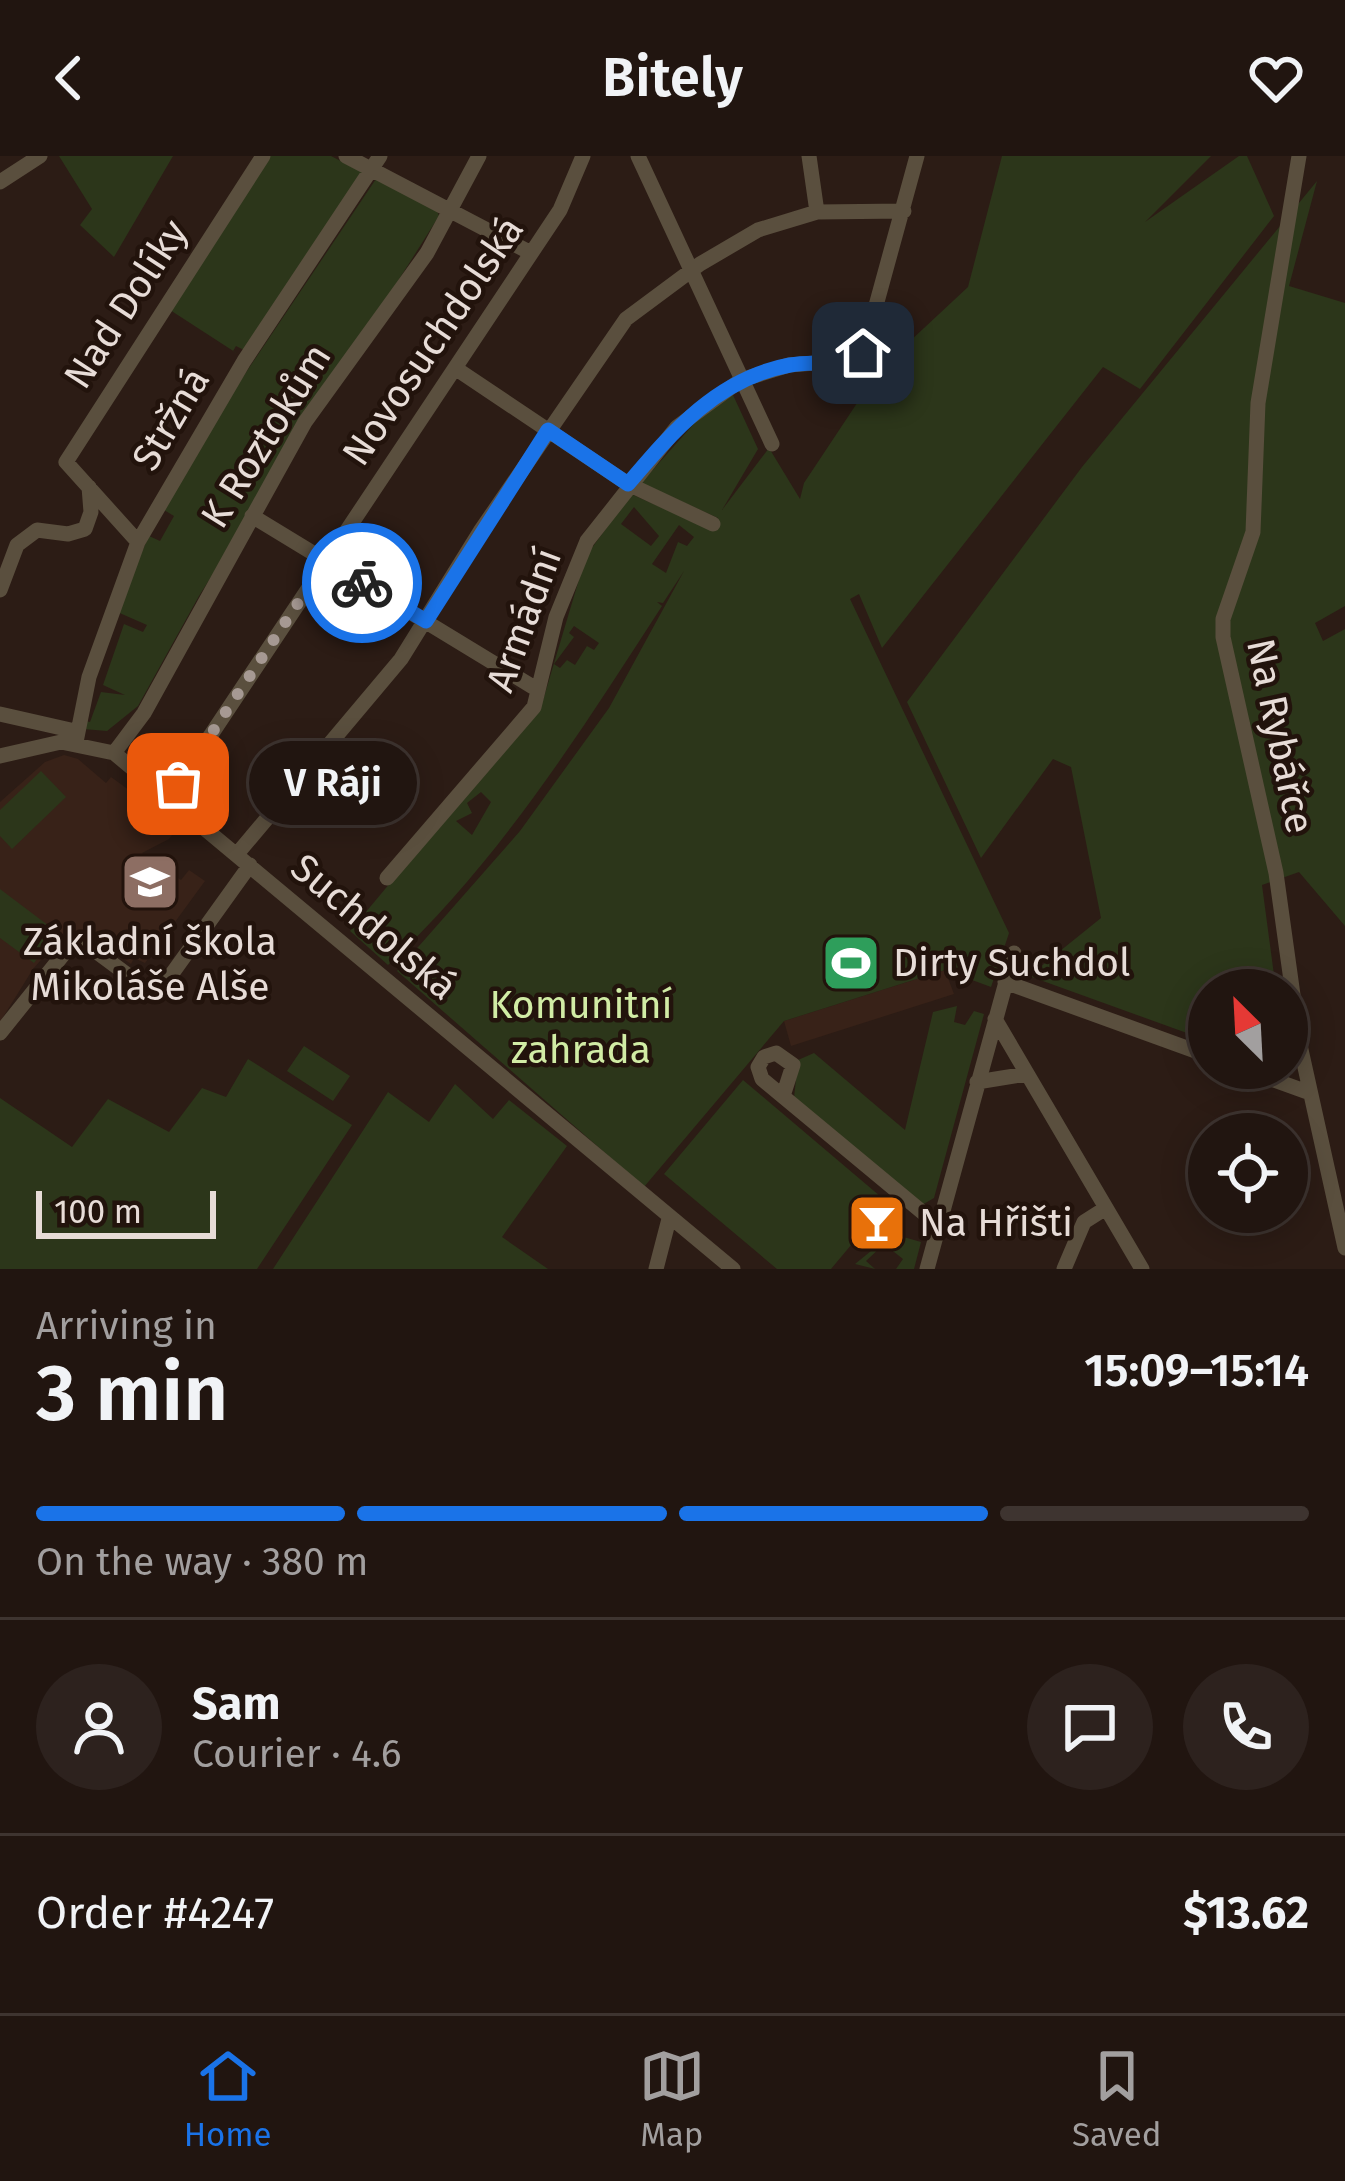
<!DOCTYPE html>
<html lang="en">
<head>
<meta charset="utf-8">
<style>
  body { margin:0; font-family:"Fira Sans",sans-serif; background:#2d221e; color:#f1f3f6; height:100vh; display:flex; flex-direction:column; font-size:45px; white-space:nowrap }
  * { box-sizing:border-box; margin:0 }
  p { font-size:39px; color:#a29f9f }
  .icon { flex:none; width:66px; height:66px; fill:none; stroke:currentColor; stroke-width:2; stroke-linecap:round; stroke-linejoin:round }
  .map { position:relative; height:1113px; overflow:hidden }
  .sheet { display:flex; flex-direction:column; background:#211510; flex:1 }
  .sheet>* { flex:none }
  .needle { width:78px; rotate:336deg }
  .tools { position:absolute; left:1188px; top:813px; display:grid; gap:24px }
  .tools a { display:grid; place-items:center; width:120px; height:120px; border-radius:50%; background:#211510; box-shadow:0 6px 30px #0003,0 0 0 3px #3e3430; font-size:60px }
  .scale { position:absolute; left:36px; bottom:30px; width:180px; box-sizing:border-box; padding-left:12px; border:6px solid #e7dcd7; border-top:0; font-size:33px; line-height:42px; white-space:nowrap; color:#e7dcd7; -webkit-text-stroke:9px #22130c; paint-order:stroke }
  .pin { position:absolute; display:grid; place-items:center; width:102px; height:102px; color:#fff; margin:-51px; border-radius:24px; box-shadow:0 6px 18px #0006 }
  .courier { position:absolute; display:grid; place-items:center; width:120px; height:120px; margin:-60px; border:9px solid #1a73e8; border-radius:50%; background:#fff; color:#222; box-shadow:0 3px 15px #0007 }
  .bubble { position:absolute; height:84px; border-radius:42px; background:#211510; box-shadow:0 6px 30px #0003,0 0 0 3px #3e3430; font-size:39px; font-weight:600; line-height:84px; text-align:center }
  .head em { font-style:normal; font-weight:600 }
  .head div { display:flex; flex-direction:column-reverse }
  .head { display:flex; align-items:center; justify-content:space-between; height:204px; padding:0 36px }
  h1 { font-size:78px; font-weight:600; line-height:90px }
  .bar { display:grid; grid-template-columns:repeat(4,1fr); gap:18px 12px; align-content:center; height:144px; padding:0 36px }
  .bar i { height:15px; border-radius:9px; background:#3e3430 }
  .bar .active { background:#1a73e8 }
  .bar p { grid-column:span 4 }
  .line { display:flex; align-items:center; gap:30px; padding:0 36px; border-top:3px solid #3e3430 }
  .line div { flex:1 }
  .round { display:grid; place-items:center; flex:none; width:126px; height:126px; border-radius:63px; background:#2d221e }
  header { display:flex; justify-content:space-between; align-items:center; height:156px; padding:0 36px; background:#211510; font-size:54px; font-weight:600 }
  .dock { display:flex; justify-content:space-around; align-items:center; height:168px; border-top:3px solid #3e3430; background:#211510; font-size:33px; color:#a29f9f }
  .dock a { display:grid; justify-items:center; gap:6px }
  .dock .active { color:#1a73e8 }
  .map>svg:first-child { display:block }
  .built { fill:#382218 }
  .green { fill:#2c361a; fill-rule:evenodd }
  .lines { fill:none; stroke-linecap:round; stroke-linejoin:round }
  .minor { stroke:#5a4f3e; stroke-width:15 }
  .done { stroke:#a69993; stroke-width:12; stroke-dasharray:0 21.6 }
  .route { stroke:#1a73e8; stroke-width:15 }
  .labels { text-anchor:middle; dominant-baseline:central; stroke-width:9; stroke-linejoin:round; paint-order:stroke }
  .street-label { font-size:39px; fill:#e7dcd7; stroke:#22130c }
  .poi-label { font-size:39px; fill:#e7dcd7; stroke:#22130c; text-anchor:start }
  .park-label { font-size:39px; fill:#d1eca5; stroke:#22130c }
</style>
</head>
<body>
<header><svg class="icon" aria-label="back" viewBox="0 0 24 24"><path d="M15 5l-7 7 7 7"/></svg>Bitely<svg class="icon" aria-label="heart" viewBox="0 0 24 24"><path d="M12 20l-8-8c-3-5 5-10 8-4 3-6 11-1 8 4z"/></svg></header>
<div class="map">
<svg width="1345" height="1113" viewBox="0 0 1345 1113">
  <rect width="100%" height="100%" fill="#2c1c15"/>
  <path class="built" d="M 64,599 L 78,603 L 106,627 L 111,621 L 172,665 L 177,673 L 169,683 L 142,697 L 181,724 L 189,714 L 205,725 L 145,807 L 134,802 L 131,808 L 87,778 L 62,780 L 33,813 L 0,866 L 0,646 L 45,606 Z
    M 945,814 L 954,838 L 791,890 L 784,865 Z"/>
  <path class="green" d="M 59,0 L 173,0 L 114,101 L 80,69 L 92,53 Z
    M 270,0 L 331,0 L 364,17 L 244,194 L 236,190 L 233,195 L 241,200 L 170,154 Z
    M 1002,0 L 1211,0 L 1145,66 L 1239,0 L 1247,0 L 1274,60 L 1140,233 L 1103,211 L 882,492 L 859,438 L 850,443 L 1009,777 L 991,831 L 945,814 L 784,865 L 644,1031 L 397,815 L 520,675 L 609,552 L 684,415 L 663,447 L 657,446 L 662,450 C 579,578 500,704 388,809 L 350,775 L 543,544 L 586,400 L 631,338 L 710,373 L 718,362 L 641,327 L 700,261 L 733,239 L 758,293 L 722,354 L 769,292 L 800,343 L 804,327 L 879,214 L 968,131 ZM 634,351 L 659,380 L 651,390 L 621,368 ZM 679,369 L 694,381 L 687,390 L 678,386 L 666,417 L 652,408 ZM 574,470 L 599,487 L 594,494 L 587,490 L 575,509 L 567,504 L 560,512 L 554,508 L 574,481 L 569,477 ZM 481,636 L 491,646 L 472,679 L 456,665 L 472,657 L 467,647 Z
    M 376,23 L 437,54 L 439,60 L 199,440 L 138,550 L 107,575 L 83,573 L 81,564 L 90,566 L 101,536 L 125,539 L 103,529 L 124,468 L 143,476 L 147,469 L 115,455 L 149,380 L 160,385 L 174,360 L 164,354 L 224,249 Z
    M 1317,25 L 1289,130 L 1345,147 L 1345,450 L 1315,467 L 1323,485 L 1345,473 L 1345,770 L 1299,716 L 1262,729 L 1276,834 L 1209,834 L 1209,885 L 1029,820 L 1101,762 L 1071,611 L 1053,603 L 981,702 L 907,546 L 1082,311 Z
    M 41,615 L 66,641 L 12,693 L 0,680 L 0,654 Z
    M 0,733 L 57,776 L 34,807 L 0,782 Z
    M 957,850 L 954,866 L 965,869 L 974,855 L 984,858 L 934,1042 L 922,1049 L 794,942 L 798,904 L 814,897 L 905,974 L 933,856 Z
    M 304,890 L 350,920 L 333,945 L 287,915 Z
    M 248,903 L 352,969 L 257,1113 L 0,1113 L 0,942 L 72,991 L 108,943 L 169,976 L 202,932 L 226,941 Z
    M 743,924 L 887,1046 L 831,1113 L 777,1113 L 664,1018 Z
    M 455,928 L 493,963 L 509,944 L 567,990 L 502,1081 L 548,1113 L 273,1113 L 388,936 L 429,966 Z
    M 886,1076 L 921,1086 L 914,1113 L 896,1113 L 903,1103 L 884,1088 L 866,1105 L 875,1113 L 855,1108 L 871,1095 L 857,1084 Z"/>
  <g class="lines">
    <path class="minor" d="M 346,0 L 531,97
      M 638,0 L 772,288
      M 809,0 L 817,56
      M 1299,0 L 1258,247 L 1253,376 L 1223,463 L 1223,481 L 1276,717 L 1300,889 L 1345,1092
      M 0,26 L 40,0
      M 455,212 L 628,328 L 713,368
      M 252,360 L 538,534
      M 138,386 L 66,306 L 263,0
      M 0,434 L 17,389 L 37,374 L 68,378 L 85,373 L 91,356 L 89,331
      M 0,558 L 75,575
      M 76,586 L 89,521 L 138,386 L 244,205 L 380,0
      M 114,597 L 144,557 L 305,266 L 427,97 L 479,0
      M 0,600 L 61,586 L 114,597 L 733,1113
      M 169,642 L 560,54 L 583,0
      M 237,698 L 401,503 L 481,374 L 626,163 L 700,108 L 758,74 L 817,56 L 904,55
      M 387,722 L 534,551 L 556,461 L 587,385 L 677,271 L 741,224 L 789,209 L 842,205 L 863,197 L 917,0
      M 1005,826 L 1209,900
      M 995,863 L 1142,1113
      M 0,877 L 70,790 L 90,791 L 156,840 L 250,709
      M 1241,912 L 1310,937
      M 977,926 L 1027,918
      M 783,940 L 793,909 L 776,897 L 764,901 L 758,911 L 762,923 L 939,1070
      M 656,1113 L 669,1063
      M 927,1113 L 1014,797
      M 1064,1113 L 1084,1066 L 1106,1052"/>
  </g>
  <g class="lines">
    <path class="done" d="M 178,628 L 326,405 L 362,427"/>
    <path class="route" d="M 362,427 L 426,465 L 548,274 L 628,328 C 673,275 718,222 790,209 C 815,205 841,210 863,197"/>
  </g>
  <defs>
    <symbol id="school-square" viewBox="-11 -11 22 22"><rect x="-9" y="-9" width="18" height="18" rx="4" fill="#8d6e63" stroke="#22130c"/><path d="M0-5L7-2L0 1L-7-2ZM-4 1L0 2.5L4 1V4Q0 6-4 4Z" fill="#fff"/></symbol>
    <symbol id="stadium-square" viewBox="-11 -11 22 22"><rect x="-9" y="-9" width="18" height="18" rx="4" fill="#2e9e5b" stroke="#22130c"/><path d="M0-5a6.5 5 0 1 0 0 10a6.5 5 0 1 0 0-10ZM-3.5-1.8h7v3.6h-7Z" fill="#fff"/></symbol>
    <symbol id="bar-square" viewBox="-11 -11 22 22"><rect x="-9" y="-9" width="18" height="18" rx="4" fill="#e8710a" stroke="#22130c"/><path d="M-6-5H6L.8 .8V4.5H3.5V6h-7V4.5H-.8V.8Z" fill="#fff"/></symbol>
  </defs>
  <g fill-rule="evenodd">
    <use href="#school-square" x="117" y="693" width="66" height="66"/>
    <use href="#stadium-square" x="818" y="774" width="66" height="66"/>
    <use href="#bar-square" x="844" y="1034" width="66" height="66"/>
  </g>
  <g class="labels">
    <g class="street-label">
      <text transform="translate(126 148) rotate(-57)">Nad Dolíky</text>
      <text transform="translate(433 185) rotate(-56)">Novosuchdolská</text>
      <text transform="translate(171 263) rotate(-59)">Stržná</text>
      <text transform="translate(266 280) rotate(-58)">K Roztokům</text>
      <text transform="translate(524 464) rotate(-70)">Armádní</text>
      <text transform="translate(1280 580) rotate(78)">Na Rybářce</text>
      <text transform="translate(374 771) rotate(40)">Suchdolská</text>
    </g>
    <g class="poi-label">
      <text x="150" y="786" text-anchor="middle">Základní škola<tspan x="150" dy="45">Mikoláše Alše</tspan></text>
      <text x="893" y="807">Dirty Suchdol</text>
      <text x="919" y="1067">Na Hřišti</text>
    </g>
    <g class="park-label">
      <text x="581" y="849">Komunitní<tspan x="581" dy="45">zahrada</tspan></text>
    </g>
  </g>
</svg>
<div class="tools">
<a><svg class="needle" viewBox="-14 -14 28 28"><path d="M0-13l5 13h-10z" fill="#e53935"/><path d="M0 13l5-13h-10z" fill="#a29f9f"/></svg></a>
<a><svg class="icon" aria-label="locate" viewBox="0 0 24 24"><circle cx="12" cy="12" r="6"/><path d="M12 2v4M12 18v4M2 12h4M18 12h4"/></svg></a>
</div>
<div class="scale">100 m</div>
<div class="pin" style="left:178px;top:628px;background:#ea580c"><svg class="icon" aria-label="bag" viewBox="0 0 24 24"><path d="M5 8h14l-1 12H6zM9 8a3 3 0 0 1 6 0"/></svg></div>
<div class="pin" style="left:863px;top:197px;background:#1f2937"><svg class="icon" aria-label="home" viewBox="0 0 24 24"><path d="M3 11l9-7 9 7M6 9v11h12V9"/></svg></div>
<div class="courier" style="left:362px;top:427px"><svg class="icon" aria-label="bike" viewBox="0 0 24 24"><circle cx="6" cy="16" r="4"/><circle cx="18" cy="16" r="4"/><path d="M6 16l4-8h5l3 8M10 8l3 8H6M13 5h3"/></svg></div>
<div class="bubble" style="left:249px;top:585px;width:168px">V Ráji</div>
</div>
<section class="sheet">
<div class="head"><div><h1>3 min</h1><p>Arriving in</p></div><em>15:09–15:14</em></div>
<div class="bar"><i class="active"></i><i class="active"></i><i class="active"></i><i></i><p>On the way · 380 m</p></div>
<div class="line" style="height:216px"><a class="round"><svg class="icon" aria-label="person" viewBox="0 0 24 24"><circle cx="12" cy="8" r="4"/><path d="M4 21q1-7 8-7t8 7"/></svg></a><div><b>Sam</b><p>Courier · 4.6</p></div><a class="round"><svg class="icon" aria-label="chat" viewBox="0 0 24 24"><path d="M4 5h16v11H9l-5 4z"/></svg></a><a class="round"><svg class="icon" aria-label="phone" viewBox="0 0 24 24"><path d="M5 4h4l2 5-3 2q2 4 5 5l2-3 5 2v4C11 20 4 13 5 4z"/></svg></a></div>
<div class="line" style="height:156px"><div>Order #4247</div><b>$13.62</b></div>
</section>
<nav class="dock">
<a class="active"><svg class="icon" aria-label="home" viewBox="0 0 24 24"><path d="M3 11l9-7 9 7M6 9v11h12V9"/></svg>Home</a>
<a><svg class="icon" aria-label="map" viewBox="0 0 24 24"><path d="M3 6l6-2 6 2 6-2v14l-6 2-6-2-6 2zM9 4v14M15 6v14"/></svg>Map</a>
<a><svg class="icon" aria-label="saved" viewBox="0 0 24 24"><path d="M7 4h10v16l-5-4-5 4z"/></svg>Saved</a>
</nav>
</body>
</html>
